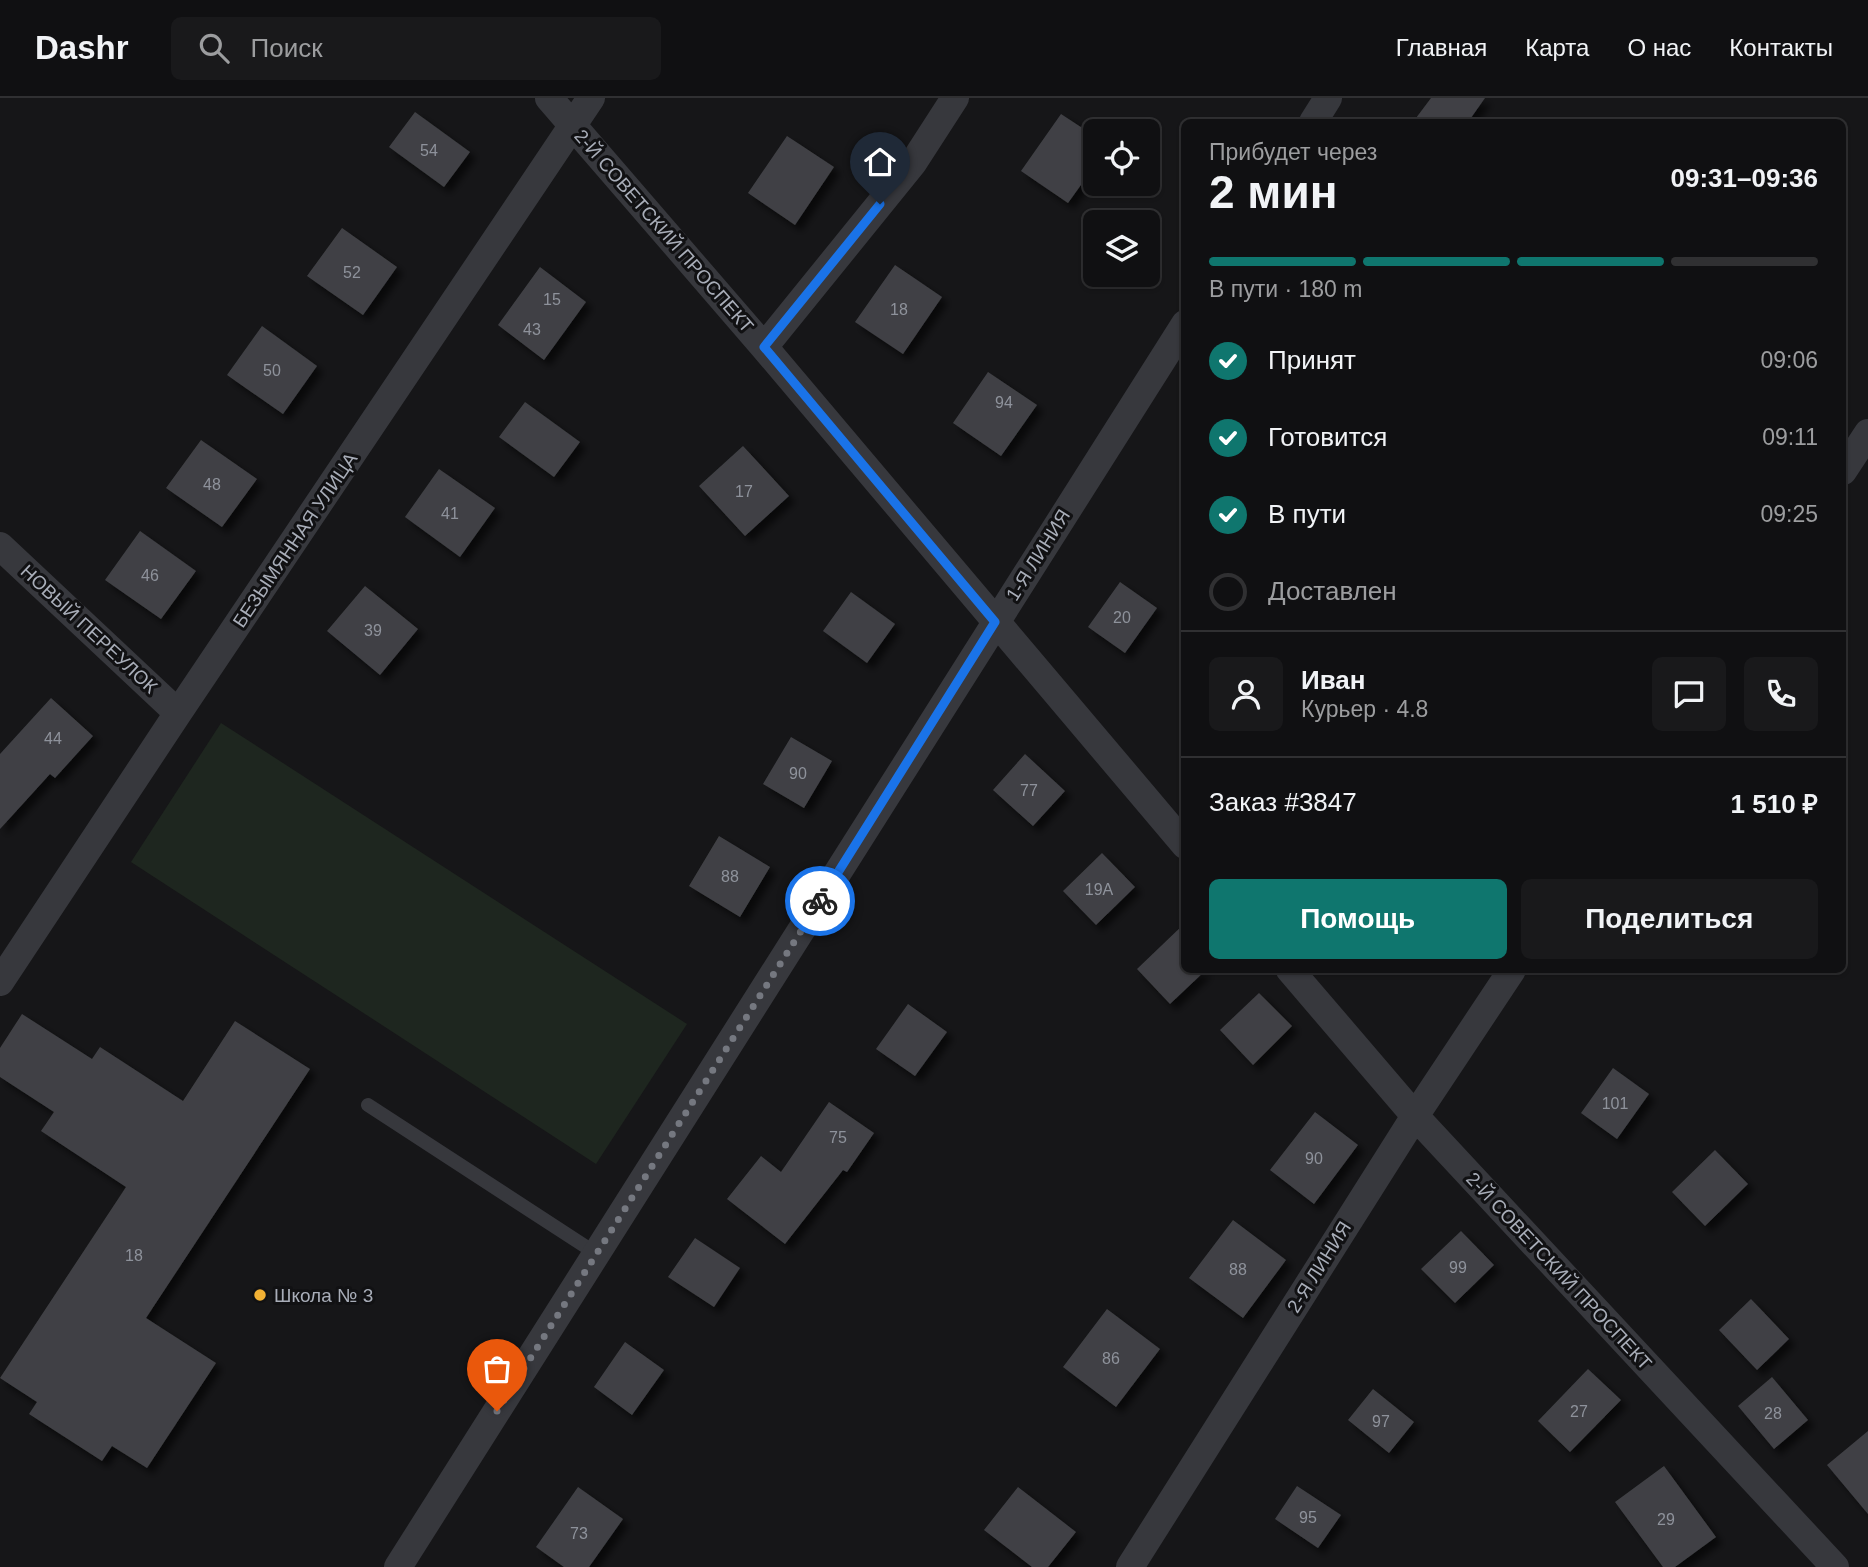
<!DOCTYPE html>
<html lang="ru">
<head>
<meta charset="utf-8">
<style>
  body { margin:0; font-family:Helvetica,sans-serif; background:#19191b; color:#f1f3f6; height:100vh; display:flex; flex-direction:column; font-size:26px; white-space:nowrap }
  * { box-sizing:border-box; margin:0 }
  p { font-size:23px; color:#9c9d9f }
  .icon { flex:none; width:38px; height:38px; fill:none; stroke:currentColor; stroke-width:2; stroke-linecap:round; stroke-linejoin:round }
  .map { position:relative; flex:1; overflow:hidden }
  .details { position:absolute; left:1181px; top:21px; width:665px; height:854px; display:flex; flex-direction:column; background:#101012; border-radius:10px; box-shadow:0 2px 5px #0004,0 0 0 2px #303032 }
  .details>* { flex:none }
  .buttons { position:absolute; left:1083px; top:21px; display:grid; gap:14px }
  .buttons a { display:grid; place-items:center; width:77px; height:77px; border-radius:10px; background:#101012; box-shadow:0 2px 5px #0004,0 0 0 2px #303032; font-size:35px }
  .pin { position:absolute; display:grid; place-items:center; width:60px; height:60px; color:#fff; margin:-72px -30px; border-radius:50% 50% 50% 0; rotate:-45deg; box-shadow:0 0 7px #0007 }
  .pin .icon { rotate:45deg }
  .courier { position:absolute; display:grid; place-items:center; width:70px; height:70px; margin:-35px; border:5px solid #1a73e8; border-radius:50%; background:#fff; color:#222; box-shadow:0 2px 9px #0007 }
  .headline em { font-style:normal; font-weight:800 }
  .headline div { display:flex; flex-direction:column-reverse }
  .headline { display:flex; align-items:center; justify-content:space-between; height:119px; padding:0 28px }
  h1 { font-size:46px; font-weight:800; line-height:52px }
  .bar { display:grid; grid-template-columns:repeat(4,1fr); gap:10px 7px; align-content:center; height:84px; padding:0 28px }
  .bar i { height:9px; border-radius:5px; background:#303032 }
  .bar .selected { background:#0f766e }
  .bar p { grid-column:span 4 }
  .line { display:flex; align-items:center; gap:18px; padding:0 28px; border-top:2px solid #303032 }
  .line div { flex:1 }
  .round { display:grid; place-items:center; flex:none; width:74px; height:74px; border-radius:10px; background:#19191b }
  ol { padding:0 28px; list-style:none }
  li { display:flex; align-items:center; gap:21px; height:77px }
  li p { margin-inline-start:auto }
  li .icon { padding:7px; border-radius:50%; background:#0f766e; color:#fff; stroke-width:4 }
  li:last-child { color:#9c9d9f }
  li i { width:38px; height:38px; border:4px solid #303032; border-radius:50% }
  .primary-button { display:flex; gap:14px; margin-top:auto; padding:14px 28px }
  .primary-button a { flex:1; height:80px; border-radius:10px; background:#0f766e; color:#fff; font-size:28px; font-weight:800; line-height:80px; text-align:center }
  .primary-button a+a { background:#19191b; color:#f1f3f6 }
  header { display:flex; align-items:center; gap:42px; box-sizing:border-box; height:98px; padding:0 35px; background:#101012; border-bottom:2px solid #303032 }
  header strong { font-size:33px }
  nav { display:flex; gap:38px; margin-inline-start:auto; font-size:24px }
  .search { width:490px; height:63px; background:#19191b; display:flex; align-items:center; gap:18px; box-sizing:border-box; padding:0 24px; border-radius:10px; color:#9c9d9f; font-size:26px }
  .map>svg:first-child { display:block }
  .green { fill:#1e261f }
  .building { fill:#404145; filter:url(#shadow) }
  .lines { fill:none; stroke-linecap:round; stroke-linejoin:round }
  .lane { stroke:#37383d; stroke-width:14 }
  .street { stroke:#37383d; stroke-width:28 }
  .done { stroke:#757880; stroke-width:7; stroke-dasharray:0 12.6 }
  .route { stroke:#1a73e8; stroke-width:9 }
  .poi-dot { fill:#f2b134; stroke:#111113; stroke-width:2.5 }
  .labels { text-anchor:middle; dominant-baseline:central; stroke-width:6; stroke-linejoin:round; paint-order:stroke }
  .number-label { font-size:16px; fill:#8e929b }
  .street-label { font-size:19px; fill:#a8adb8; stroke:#111113 }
  .poi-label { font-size:19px; fill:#a8adb8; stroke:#111113; text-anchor:start }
</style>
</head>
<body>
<header>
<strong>Dashr</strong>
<div class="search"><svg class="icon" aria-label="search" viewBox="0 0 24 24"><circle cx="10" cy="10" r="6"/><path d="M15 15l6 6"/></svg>Поиск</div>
<nav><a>Главная</a><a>Карта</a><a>О нас</a><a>Контакты</a></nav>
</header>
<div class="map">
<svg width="1868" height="1469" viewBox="0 0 1868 1469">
  <defs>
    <filter id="shadow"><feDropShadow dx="6" dy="6" stdDeviation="3.5" flood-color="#0009"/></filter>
  </defs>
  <rect width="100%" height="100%" fill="#161618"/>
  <path class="green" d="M 221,625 L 687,926 L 596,1066 L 131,764 Z"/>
  <path class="building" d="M 1431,0 L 1485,0 L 1468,24 L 1413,24 Z
    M 415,14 L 470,54 L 444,89 L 389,49 Z
    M 1061,16 L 1096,39 L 1096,66 L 1068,105 L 1021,73 Z
    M 787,38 L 834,69 L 795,127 L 748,95 Z
    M 342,130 L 397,169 L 363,217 L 307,178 Z
    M 895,167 L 942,199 L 903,256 L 855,224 Z
    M 540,169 L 586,204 L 544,262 L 498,227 Z
    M 262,228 L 317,268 L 283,316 L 227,277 Z
    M 988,274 L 1037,307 L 1001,358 L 953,325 Z
    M 525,304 L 580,344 L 554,379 L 499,339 Z
    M 201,342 L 257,381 L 222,429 L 166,390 Z
    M 743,348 L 789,398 L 745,438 L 699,388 Z
    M 439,371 L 495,410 L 460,459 L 405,419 Z
    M 140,433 L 196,473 L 161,521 L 105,482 Z
    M 1120,484 L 1157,510 L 1125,555 L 1088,529 Z
    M 365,488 L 418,531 L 380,577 L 327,533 Z
    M 851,494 L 895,526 L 867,565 L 823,533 Z
    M 51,600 L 93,638 L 55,680 L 50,676 L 0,731 L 0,656 Z
    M 791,639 L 832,663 L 804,710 L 763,686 Z
    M 1025,656 L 1065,693 L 1033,728 L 993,692 Z
    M 719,738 L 770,769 L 740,819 L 689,788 Z
    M 1102,755 L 1135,789 L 1096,827 L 1063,793 Z
    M 1185,825 L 1185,872 L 1206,872 L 1170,906 L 1137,871 Z
    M 1259,895 L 1292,928 L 1253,967 L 1220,932 Z
    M 908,906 L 947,934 L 915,978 L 876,951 Z
    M 22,916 L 92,961 L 100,949 L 183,1003 L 235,923 L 310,971 L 146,1220 L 216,1265 L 147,1370 L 112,1348 L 102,1363 L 29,1316 L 37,1304 L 0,1280 L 126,1089 L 41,1033 L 54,1014 L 0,979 L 0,950 Z
    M 1613,970 L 1649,996 L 1617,1041 L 1581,1015 Z
    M 829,1004 L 874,1035 L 847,1074 L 843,1072 L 785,1146 L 727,1101 L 761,1058 L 781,1074 Z
    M 1315,1014 L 1358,1047 L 1314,1106 L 1270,1072 Z
    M 1715,1052 L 1748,1086 L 1705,1128 L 1672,1094 Z
    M 1233,1122 L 1286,1162 L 1243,1220 L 1189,1180 Z
    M 1461,1133 L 1494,1167 L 1455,1205 L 1421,1171 Z
    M 695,1140 L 740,1170 L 714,1209 L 668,1179 Z
    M 1751,1201 L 1789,1241 L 1757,1272 L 1719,1232 Z
    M 1107,1211 L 1160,1251 L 1116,1309 L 1063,1269 Z
    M 625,1244 L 664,1272 L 632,1317 L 594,1289 Z
    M 1588,1271 L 1621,1302 L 1570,1354 L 1538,1323 Z
    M 1772,1279 L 1808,1322 L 1774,1351 L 1738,1308 Z
    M 1373,1291 L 1414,1324 L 1389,1355 L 1348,1322 Z
    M 1868,1333 L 1868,1416 L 1827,1367 Z
    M 1664,1368 L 1716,1439 L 1675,1469 L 1663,1469 L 1615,1404 Z
    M 1297,1388 L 1341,1417 L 1318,1450 L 1275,1421 Z
    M 578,1389 L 623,1421 L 589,1469 L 564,1469 L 536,1449 Z
    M 1018,1389 L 1076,1434 L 1048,1469 L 1032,1469 L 984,1432 Z"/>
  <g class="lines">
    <path class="lane" d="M 368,1007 L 597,1156"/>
    <path class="street" d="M 549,0 L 764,249 L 1185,747
      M 1313,24 L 1328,0
      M 764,249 L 913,65 L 955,0
      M 1843,373 L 1868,335
      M 0,448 L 178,615
      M 1290,872 L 1415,1018 L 1835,1469
      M 0,884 L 178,615 L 591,0
      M 398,1469 L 1185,226
      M 1130,1469 L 1415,1018 L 1512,872"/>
  </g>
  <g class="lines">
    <path class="done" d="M 497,1313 L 820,803"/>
    <path class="route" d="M 820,803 L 995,524 L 764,249 L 880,106"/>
  </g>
  <circle class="poi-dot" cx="260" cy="1197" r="7"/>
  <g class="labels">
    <g class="number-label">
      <text x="429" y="52">54</text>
      <text x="352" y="174">52</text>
      <text x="552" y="201">15</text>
      <text x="899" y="211">18</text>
      <text x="532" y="231">43</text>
      <text x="272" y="272">50</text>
      <text x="1004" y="304">94</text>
      <text x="212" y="386">48</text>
      <text x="744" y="393">17</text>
      <text x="450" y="415">41</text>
      <text x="150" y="477">46</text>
      <text x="1122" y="519">20</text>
      <text x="373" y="532">39</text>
      <text x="53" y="640">44</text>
      <text x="798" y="675">90</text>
      <text x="1029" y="692">77</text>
      <text x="730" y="778">88</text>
      <text x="1099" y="791">19А</text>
      <text x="1615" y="1005">101</text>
      <text x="838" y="1039">75</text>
      <text x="1314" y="1060">90</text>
      <text x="134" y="1157">18</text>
      <text x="1458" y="1169">99</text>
      <text x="1238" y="1171">88</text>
      <text x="1111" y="1260">86</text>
      <text x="1579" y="1313">27</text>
      <text x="1773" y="1315">28</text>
      <text x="1381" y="1323">97</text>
      <text x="1308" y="1419">95</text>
      <text x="1666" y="1421">29</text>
      <text x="579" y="1435">73</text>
    </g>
    <g class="street-label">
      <text transform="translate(664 133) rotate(49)">2-Й СОВЕТСКИЙ ПРОСПЕКТ</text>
      <text transform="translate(295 442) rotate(-56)">БЕЗЫМЯННАЯ УЛИЦА</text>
      <text transform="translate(1038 457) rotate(-58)">1-Я ЛИНИЯ</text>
      <text transform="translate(89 531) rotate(43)">НОВЫЙ ПЕРЕУЛОК</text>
      <text transform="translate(1319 1169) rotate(-58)">2-Я ЛИНИЯ</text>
      <text transform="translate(1559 1173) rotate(47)">2-Й СОВЕТСКИЙ ПРОСПЕКТ</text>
    </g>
    <g class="poi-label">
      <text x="274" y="1197">Школа № 3</text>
    </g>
  </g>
</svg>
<div class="buttons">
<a><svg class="icon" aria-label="locate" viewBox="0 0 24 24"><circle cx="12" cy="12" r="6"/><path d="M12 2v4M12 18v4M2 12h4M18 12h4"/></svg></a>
<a><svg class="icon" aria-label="layers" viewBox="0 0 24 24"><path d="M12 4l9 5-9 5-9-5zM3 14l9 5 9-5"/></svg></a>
</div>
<div class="pin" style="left:497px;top:1313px;background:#ea580c"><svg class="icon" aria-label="bag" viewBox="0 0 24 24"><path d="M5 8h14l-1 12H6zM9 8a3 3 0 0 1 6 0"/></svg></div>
<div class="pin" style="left:880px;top:106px;background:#1f2937"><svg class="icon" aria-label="home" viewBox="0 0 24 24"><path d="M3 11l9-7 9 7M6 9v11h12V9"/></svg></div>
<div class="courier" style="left:820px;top:803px"><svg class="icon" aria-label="bike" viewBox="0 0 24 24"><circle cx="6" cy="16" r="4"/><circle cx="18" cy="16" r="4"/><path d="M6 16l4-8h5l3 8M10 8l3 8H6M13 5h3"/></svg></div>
<section class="details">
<div class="headline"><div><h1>2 мин</h1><p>Прибудет через</p></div><em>09:31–09:36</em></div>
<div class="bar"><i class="selected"></i><i class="selected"></i><i class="selected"></i><i></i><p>В пути · 180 m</p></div>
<ol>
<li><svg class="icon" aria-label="check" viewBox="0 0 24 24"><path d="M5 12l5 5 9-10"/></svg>Принят<p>09:06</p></li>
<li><svg class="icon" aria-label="check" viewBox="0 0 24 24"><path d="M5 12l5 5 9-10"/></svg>Готовится<p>09:11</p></li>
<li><svg class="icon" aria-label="check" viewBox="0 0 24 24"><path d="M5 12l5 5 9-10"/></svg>В пути<p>09:25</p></li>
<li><i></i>Доставлен</li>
</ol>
<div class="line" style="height:126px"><a class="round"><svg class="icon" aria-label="person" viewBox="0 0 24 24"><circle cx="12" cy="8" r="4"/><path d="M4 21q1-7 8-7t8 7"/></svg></a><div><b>Иван</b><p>Курьер · 4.8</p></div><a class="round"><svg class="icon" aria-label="chat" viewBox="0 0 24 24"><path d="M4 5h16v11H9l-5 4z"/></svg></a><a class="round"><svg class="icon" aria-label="phone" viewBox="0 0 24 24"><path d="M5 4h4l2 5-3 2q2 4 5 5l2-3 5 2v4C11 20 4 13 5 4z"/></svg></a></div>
<div class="line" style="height:91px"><div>Заказ #3847</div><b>1 510 ₽</b></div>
<div class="primary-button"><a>Помощь</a><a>Поделиться</a></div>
</section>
</div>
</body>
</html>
